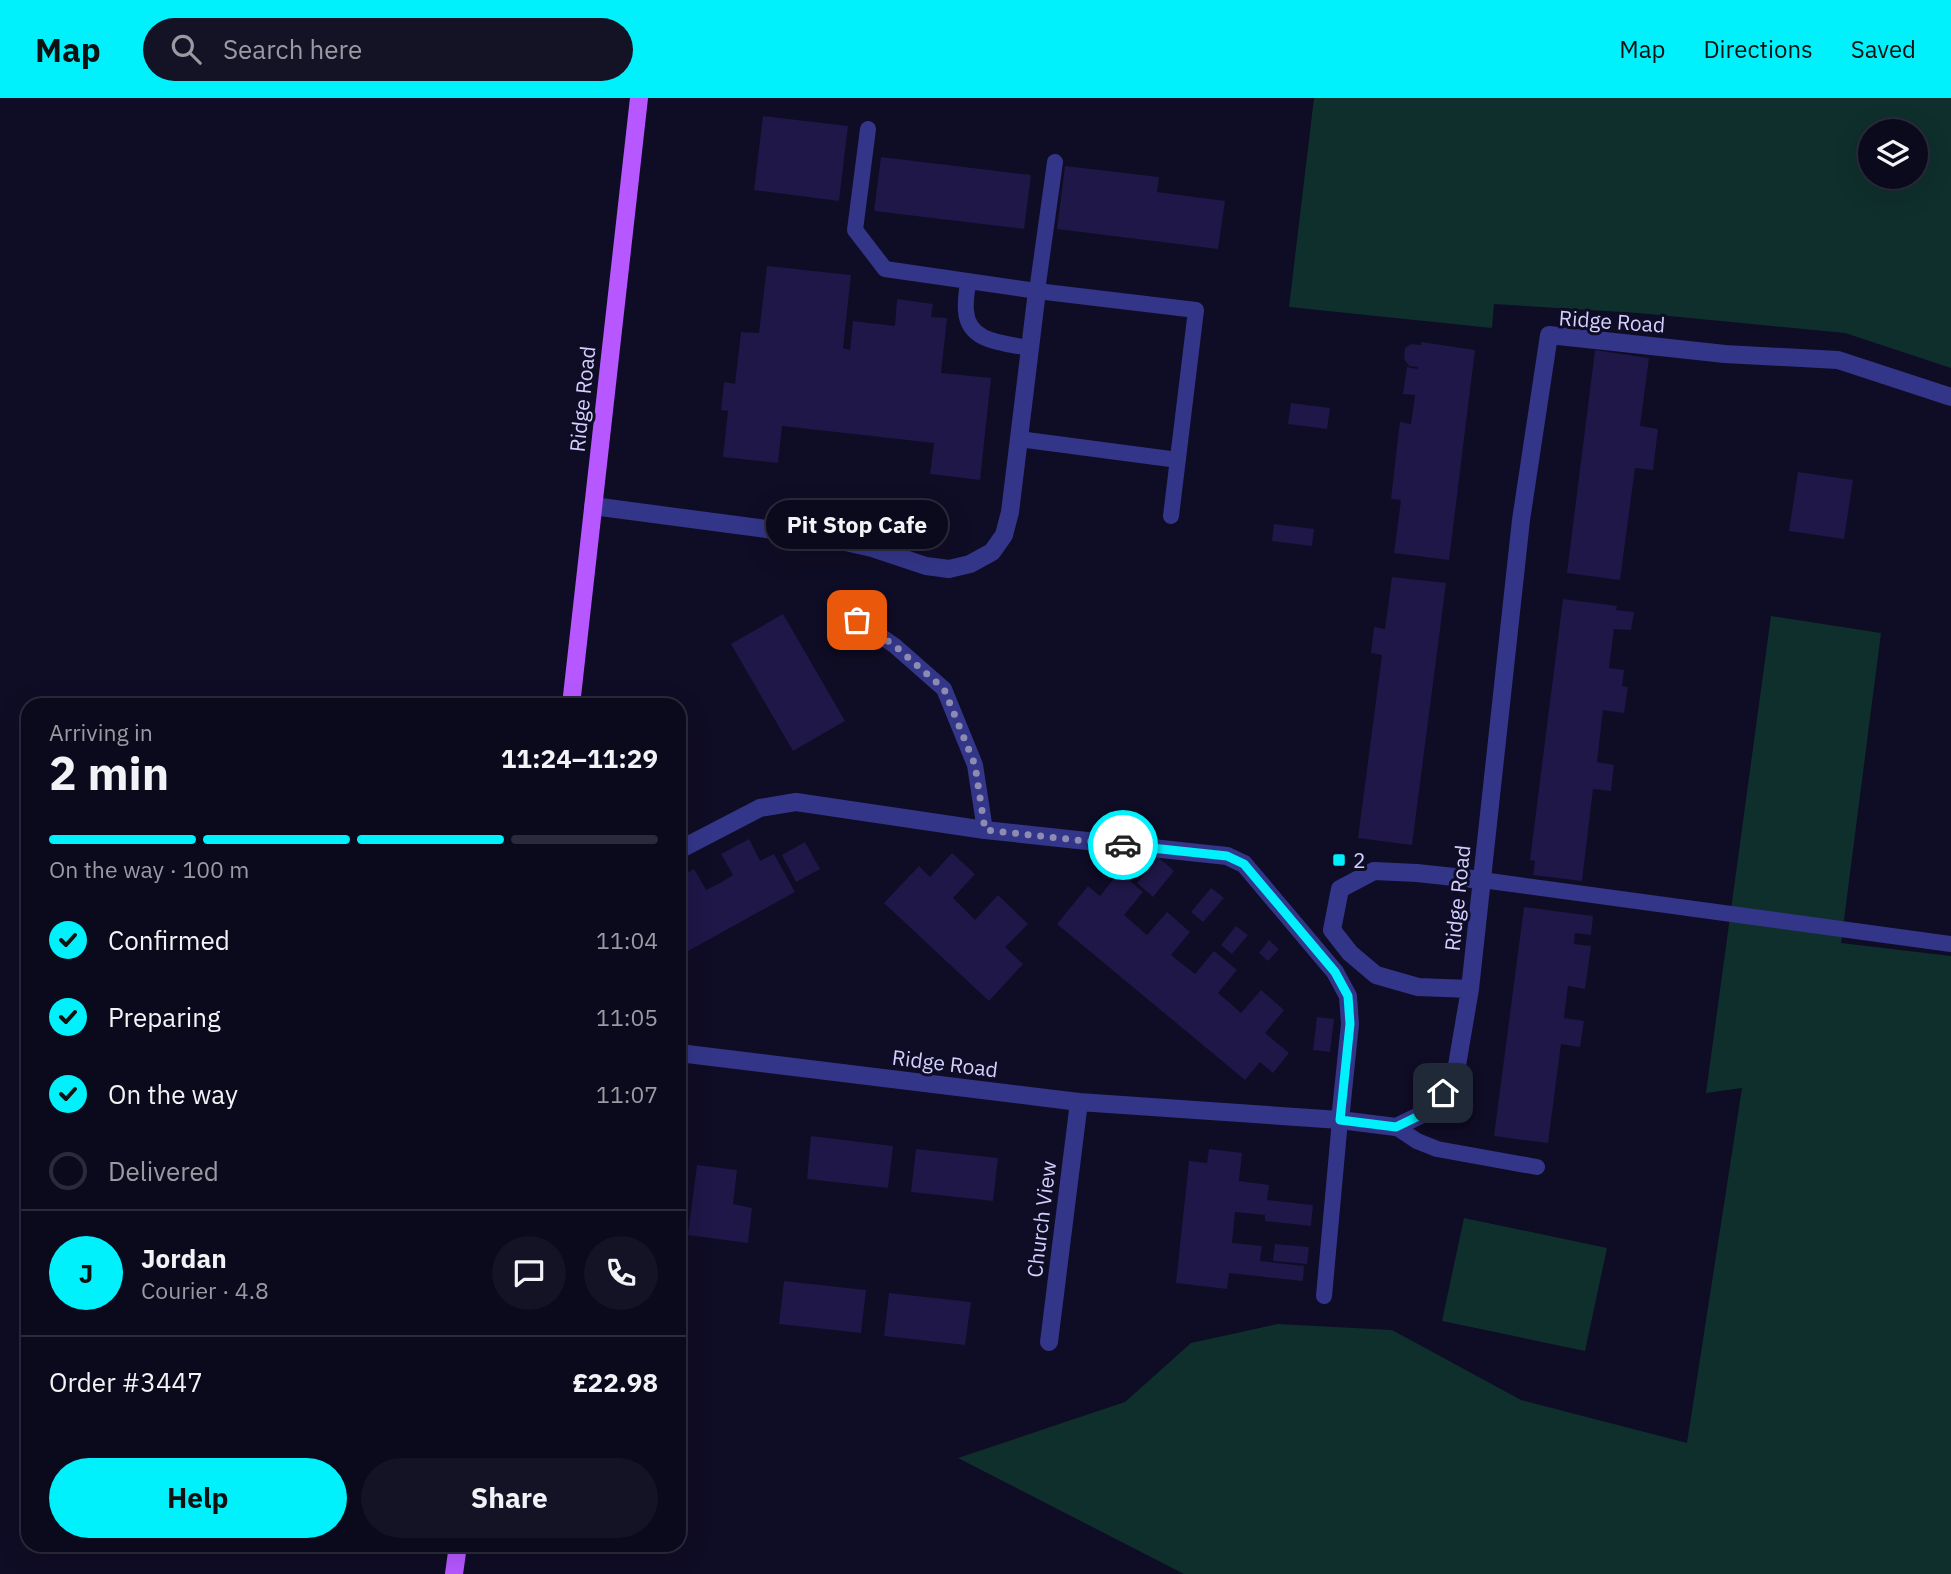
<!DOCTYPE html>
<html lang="en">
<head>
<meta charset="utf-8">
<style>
  body { margin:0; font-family:"IBM Plex Sans",sans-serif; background:#141225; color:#f1f3f6; height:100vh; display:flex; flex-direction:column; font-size:26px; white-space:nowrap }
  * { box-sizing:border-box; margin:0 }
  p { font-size:23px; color:#9a9aa3 }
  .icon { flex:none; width:38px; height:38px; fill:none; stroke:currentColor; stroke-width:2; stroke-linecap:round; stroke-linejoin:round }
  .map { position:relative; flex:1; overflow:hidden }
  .details { position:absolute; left:21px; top:600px; width:665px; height:854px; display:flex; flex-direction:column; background:#0b091c; border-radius:21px; box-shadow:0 7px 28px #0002,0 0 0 2px #2b2a3b }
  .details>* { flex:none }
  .buttons { position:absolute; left:1858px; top:21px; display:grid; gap:14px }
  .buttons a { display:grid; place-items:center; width:70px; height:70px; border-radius:50%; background:#0b091c; box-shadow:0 7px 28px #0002,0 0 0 2px #2b2a3b; font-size:35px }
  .pin { position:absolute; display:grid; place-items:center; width:60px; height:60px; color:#fff; margin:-30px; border-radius:14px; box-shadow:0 4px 10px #0006 }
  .courier { position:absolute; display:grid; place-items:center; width:70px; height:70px; margin:-35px; border:5px solid #00f1fb; border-radius:50%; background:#fff; color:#222; box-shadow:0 2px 9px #0007 }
  .bubble { position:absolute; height:49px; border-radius:24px; background:#0b091c; box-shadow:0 7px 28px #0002,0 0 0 2px #2b2a3b; font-size:23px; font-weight:700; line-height:49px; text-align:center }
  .head em { font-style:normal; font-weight:700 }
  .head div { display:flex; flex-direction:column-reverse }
  .head { display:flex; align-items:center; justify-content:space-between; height:119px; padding:0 28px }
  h1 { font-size:46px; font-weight:700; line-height:52px }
  .bar { display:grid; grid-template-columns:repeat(4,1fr); gap:10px 7px; align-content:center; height:84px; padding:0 28px }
  .bar i { height:9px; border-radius:5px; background:#2b2a3b }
  .bar .current { background:#00f1fb }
  .bar p { grid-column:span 4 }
  .line { display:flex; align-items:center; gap:18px; padding:0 28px; border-top:2px solid #2b2a3b }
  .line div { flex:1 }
  .round { display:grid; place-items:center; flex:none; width:74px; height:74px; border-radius:37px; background:#141225 }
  ol { padding:0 28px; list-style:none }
  li { display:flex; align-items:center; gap:21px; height:77px }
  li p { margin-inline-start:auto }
  li .icon { padding:7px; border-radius:50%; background:#00f1fb; color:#111; stroke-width:4 }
  li:last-child { color:#9a9aa3 }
  li i { width:38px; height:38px; border:4px solid #2b2a3b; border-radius:50% }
  .button { display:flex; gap:14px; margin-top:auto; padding:14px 28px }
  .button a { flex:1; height:80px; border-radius:42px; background:#00f1fb; color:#111; font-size:28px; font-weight:700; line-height:80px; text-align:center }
  .button a+a { background:#141225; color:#f1f3f6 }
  header { display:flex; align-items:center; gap:42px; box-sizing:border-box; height:98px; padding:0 35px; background:#00f1fb; color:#111 }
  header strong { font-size:33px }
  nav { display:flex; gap:38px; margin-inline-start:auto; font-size:24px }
  .search { width:490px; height:63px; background:#141225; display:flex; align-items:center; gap:18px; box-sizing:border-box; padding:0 24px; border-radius:38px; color:#9a9aa3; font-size:26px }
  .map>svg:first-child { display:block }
  .green { fill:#0f2f2c; fill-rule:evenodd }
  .building { fill:#1e1747 }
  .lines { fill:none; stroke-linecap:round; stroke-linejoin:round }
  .lane { stroke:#333588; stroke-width:16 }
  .street { stroke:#333588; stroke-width:18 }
  .primary { stroke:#b657ff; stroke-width:18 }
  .done { stroke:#8e8bb3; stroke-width:7; stroke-dasharray:0 12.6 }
  .route { stroke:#00f1fb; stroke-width:9 }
  .poi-dot { fill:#00f1fb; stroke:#0f0c25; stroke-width:2.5 }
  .labels { text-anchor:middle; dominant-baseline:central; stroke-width:6; stroke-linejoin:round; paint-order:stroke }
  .street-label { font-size:21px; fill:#d3d0ff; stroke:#0f0c25 }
  .poi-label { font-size:21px; fill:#d3d0ff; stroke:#0f0c25; text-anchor:start }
</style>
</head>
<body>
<header>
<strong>Map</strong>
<div class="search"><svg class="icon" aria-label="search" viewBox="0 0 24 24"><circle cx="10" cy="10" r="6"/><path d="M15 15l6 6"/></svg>Search here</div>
<nav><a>Map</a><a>Directions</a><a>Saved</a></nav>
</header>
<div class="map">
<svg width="1951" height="1476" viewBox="0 0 1951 1476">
  <rect width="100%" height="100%" fill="#0f0c25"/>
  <path class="green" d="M 1314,0 L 1951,0 L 1951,270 L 1845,235 L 1638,215 L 1494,206 L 1492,230 L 1289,209 ZM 1871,33 L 1916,33 L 1916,79 L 1871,79 Z
    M 1771,518 L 1881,535 L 1841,845 L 1951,858 L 1951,1476 L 1184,1476 L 958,1360 L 1125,1304 L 1191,1245 L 1278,1226 L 1392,1232 L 1521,1302 L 1687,1345 L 1742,990 L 1706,995 Z
    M 1464,1120 L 1607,1150 L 1585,1253 L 1442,1223 Z"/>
  <path class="building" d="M 763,18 L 848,28 L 839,103 L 754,92 Z
    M 881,59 L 1031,77 L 1024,131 L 874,113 Z
    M 1065,68 L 1159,79 L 1157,94 L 1225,103 L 1218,151 L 1057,131 Z
    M 767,168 L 851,177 L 843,250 L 850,252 L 853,223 L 895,228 L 897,201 L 933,206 L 931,219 L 947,220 L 941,275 L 991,280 L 980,382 L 930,376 L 934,345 L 782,328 L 778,365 L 723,359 L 728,313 L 721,312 L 724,284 L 735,286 L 741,234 L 759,235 Z
    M 1421,244 L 1475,252 L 1449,462 L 1394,455 L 1401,402 L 1391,401 L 1397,348 L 1400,324 L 1411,326 L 1415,297 L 1403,296 L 1407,269 L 1418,271 L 1418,269 L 1409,268 L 1404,261 L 1405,250 L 1411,246 L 1421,247 Z
    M 1595,252 L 1649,260 L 1640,328 L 1658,331 L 1653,372 L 1635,370 L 1620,482 L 1567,475 Z
    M 1291,305 L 1330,310 L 1327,331 L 1288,326 Z
    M 1798,374 L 1853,382 L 1844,441 L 1789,433 Z
    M 1274,426 L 1314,431 L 1312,448 L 1272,443 Z
    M 1392,479 L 1446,485 L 1412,747 L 1358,740 L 1382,557 L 1371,555 L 1374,529 L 1385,531 Z
    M 1563,501 L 1617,508 L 1616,512 L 1634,514 L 1631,532 L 1614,531 L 1609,570 L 1624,572 L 1622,588 L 1628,589 L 1624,615 L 1603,612 L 1597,664 L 1614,667 L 1611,693 L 1593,691 L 1582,783 L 1533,777 L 1535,763 L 1530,762 Z
    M 783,516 L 845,623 L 793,653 L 731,546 Z
    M 749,741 L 760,763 L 774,756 L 795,794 L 679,858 L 679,779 L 694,771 L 706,792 L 720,785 L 733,777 L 721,756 Z
    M 805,744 L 820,771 L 796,784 L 782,757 Z
    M 952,755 L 975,776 L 953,800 L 975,822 L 998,797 L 1028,826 L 1005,849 L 1023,866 L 989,903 L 884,805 L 919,768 L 930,779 Z
    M 1158,759 L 1174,773 L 1153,799 L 1137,785 Z
    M 1119,774 L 1143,794 L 1124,817 L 1147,837 L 1167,814 L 1190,834 L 1171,857 L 1195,876 L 1214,853 L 1237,872 L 1218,895 L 1230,905 L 1241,915 L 1261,892 L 1284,912 L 1265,935 L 1289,955 L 1273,975 L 1260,964 L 1245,982 L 1057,826 L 1088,788 L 1100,798 Z
    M 1211,790 L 1224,800 L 1203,824 L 1191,814 Z
    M 1524,809 L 1593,818 L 1591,837 L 1575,835 L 1574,846 L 1591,848 L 1588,870 L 1585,891 L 1568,888 L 1564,920 L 1584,923 L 1580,949 L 1561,946 L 1548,1045 L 1494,1038 Z
    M 1236,828 L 1248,837 L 1232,856 L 1221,847 Z
    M 1269,842 L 1279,851 L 1268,863 L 1259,855 Z
    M 1317,919 L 1334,921 L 1330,954 L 1313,952 Z
    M 811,1038 L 893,1048 L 888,1090 L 807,1081 Z
    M 916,1051 L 998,1060 L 993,1103 L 911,1094 Z
    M 1209,1051 L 1242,1055 L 1239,1083 L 1269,1087 L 1267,1102 L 1313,1107 L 1311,1128 L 1265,1123 L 1265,1117 L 1235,1114 L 1232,1145 L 1262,1148 L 1260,1163 L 1304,1168 L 1303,1183 L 1229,1175 L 1227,1191 L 1176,1185 L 1189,1063 L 1207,1065 Z
    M 697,1067 L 737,1072 L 733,1106 L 752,1110 L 748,1145 L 688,1137 Z
    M 1275,1146 L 1309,1149 L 1307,1166 L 1273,1163 Z
    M 784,1183 L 866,1192 L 861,1235 L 779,1226 Z
    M 889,1195 L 971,1204 L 965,1247 L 884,1238 Z"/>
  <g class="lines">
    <path class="lane" d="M 868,31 L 855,132 L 885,171 L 1037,193 L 1196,212 L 1171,418
      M 968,184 C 967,193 965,203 966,213 C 968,245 1005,245 1029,250
      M 1037,193 L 1055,64
      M 1019,341 L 1178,362
      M 838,508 L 895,548 L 944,591 L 975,667 L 985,732
      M 1482,782 L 1951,846
      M 1396,1029 L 1417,1043 L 1437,1051 L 1537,1069
      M 1324,1198 L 1340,1022"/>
    <path class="street" d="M 593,408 L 819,438 L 872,450 L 926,468 L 949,471 L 970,466 L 992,454 L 1004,437 L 1010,414 L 1037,193
      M 679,752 L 760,710 L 796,704 L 985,732 L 1227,758 L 1244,766 L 1335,874 L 1348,898 L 1350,926 L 1340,1022
      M 1470,891 L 1418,889 L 1376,877 L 1350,855 L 1332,832 L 1340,791 L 1374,773 L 1417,775 L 1482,782
      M 679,955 L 1079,1004 L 1340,1022 L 1396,1029 L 1431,1012 L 1455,979 L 1470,891 L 1521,422 L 1549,237 L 1725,256 L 1838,262 L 1951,299
      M 1049,1244 L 1079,1004"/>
    <path class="primary" d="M 571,607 L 639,0
      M 454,1476 L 458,1447"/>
  </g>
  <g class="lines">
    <path class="done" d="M 857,522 L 895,548 L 944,591 L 975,667 L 985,732 L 1123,747"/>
    <path class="route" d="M 1123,747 L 1227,758 L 1244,766 L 1335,874 L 1348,898 L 1350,926 L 1340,1022 L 1396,1029 L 1431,1012 L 1443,995"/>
  </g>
  <rect class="poi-dot" x="1332" y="755" width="14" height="14" rx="3.5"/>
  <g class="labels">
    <g class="street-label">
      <text transform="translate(1612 223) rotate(4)">Ridge Road</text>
      <text transform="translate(582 301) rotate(-84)">Ridge Road</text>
      <text transform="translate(1457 800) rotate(-84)">Ridge Road</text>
      <text transform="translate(945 965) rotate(7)">Ridge Road</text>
      <text transform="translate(1041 1121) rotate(-83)">Church View</text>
    </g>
    <g class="poi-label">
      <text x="1353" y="762">2</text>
    </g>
  </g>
</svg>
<div class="buttons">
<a><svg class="icon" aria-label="layers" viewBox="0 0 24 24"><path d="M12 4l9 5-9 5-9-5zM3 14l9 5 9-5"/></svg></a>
</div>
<div class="pin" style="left:857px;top:522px;background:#ea580c"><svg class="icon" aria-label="bag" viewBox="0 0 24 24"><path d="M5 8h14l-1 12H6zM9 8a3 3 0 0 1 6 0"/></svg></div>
<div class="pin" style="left:1443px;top:995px;background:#1f2937"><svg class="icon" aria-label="home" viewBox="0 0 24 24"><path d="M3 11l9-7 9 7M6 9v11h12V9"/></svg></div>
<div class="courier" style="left:1123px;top:747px"><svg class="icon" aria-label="car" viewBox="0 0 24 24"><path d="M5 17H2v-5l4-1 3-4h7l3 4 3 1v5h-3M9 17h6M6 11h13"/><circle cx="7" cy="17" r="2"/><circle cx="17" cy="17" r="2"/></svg></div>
<div class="bubble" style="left:766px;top:402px;width:182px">Pit Stop Cafe</div>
<section class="details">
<div class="head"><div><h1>2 min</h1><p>Arriving in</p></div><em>11:24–11:29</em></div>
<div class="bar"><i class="current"></i><i class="current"></i><i class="current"></i><i></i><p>On the way · 100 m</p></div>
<ol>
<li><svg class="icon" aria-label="check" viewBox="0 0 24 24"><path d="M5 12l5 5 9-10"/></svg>Confirmed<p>11:04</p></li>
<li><svg class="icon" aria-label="check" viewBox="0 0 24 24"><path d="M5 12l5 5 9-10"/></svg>Preparing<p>11:05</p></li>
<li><svg class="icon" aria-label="check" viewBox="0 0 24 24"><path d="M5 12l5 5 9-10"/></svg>On the way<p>11:07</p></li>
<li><i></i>Delivered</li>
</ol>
<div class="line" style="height:126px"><b class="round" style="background:#00f1fb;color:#111">J</b><div><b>Jordan</b><p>Courier · 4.8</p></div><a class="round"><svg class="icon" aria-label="chat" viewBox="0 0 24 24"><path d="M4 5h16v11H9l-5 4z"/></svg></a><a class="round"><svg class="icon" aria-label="phone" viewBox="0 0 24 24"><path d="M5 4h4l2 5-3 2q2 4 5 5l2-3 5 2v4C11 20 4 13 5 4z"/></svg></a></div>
<div class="line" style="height:91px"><div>Order #3447</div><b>£22.98</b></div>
<div class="button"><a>Help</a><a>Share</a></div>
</section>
</div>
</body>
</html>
